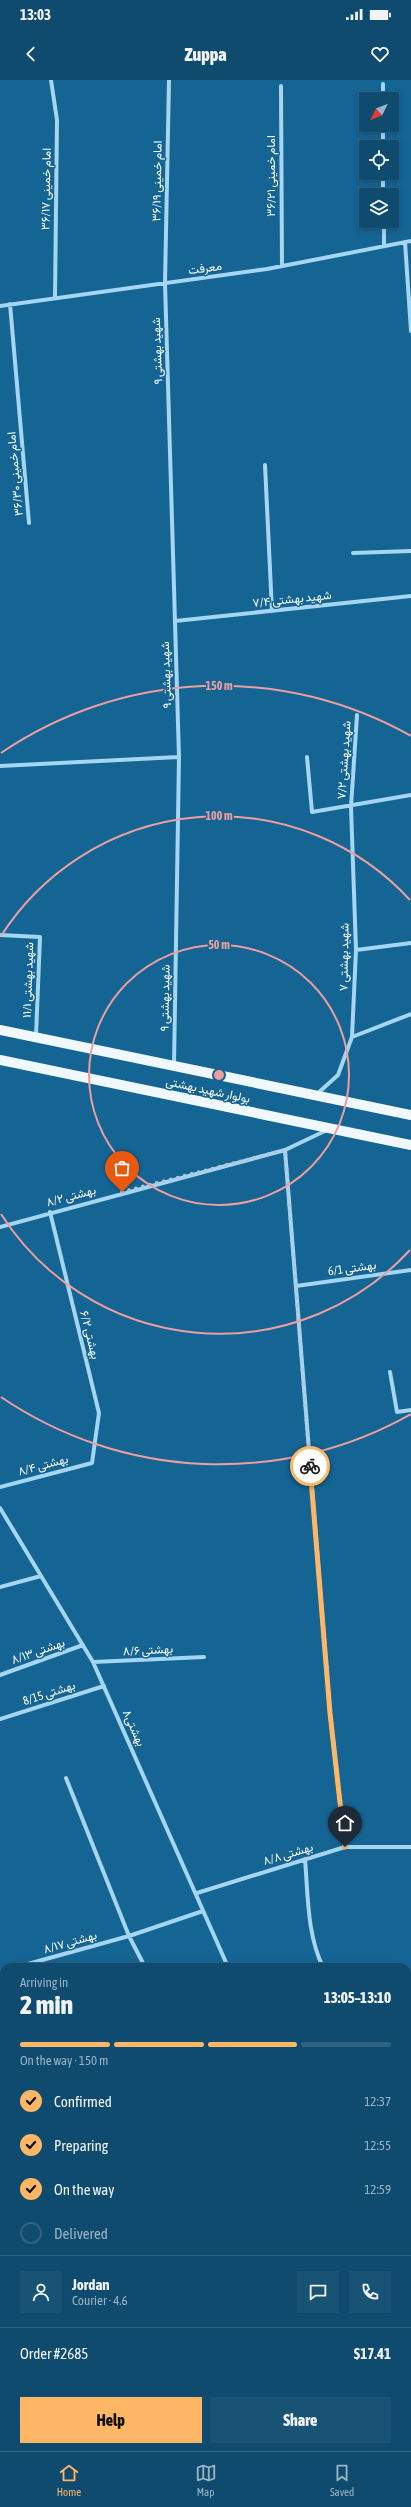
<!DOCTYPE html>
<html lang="en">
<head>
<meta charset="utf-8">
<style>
  body { margin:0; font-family:"Asap Condensed",Vazirmatn,sans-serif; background:#185274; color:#f1f3f6; height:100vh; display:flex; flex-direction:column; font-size:15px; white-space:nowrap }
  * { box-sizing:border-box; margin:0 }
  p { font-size:13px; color:#9bb3c3 }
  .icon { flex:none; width:22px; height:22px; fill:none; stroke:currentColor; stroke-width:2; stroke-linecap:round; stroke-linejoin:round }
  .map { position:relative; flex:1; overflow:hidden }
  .sheet { position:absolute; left:0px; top:1883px; width:411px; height:488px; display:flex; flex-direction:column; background:#0f4b6f; border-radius:12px 12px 0 0; box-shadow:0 2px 6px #0003,0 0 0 1px #2f6382 }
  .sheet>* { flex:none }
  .needle { width:26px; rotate:227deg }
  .buttons { position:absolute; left:359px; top:12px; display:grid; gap:8px }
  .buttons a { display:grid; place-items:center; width:40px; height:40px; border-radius:0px; background:#0f4b6f; box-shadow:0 2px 6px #0003,0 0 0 1px #2f6382; font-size:20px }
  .pin { position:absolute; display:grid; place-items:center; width:34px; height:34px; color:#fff; margin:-41px -17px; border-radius:50% 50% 50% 0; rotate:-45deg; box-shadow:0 0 4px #0007 }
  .pin .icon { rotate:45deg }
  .courier { position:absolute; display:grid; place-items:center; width:40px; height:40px; margin:-20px; border:3px solid #ffb665; border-radius:50%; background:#fff; color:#222; box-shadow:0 1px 5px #0007 }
  .headline em { font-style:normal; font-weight:800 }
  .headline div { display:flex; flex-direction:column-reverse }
  .headline { display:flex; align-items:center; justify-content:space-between; height:68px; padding:0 20px }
  h1 { font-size:26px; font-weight:800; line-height:30px }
  .bar { display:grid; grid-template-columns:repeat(4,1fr); gap:6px 4px; align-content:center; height:48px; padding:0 20px }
  .bar i { height:5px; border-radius:3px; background:#2f6382 }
  .bar .selected { background:#ffb665 }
  .bar p { grid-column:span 4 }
  .line { display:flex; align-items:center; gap:10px; padding:0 20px; border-top:1px solid #2f6382 }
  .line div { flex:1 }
  .round { display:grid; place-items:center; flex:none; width:42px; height:42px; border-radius:0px; background:#185274 }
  ol { padding:0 20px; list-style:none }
  li { display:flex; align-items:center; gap:12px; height:44px }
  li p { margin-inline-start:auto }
  li .icon { padding:4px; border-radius:50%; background:#ffb665; color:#111; stroke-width:4 }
  li:last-child { color:#9bb3c3 }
  li i { width:22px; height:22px; border:2px solid #2f6382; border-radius:50% }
  .primary-button { display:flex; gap:8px; margin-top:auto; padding:8px 20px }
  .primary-button a { flex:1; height:46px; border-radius:0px; background:#ffb665; color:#111; font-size:16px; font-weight:800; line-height:46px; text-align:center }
  .primary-button a+a { background:#185274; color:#f1f3f6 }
  .status { display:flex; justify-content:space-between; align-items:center; height:28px; padding:0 20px; background:#0f4b6f; direction:ltr }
  .status svg { height:11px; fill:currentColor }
  header { display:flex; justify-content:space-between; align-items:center; height:52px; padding:0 20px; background:#0f4b6f; font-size:18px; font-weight:800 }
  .tabs { display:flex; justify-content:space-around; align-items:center; height:56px; border-top:1px solid #2f6382; background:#0f4b6f; font-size:11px; color:#9bb3c3 }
  .tabs a { display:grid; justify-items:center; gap:2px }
  .tabs .selected { color:#ffb665 }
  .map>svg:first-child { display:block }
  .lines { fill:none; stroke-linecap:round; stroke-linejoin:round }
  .street { stroke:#a4d5f2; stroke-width:4 }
  .primary { stroke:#eff8ff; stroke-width:10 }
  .done { stroke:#adc9da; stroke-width:4; stroke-dasharray:0 7.2 }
  .route { stroke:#ffb665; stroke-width:5 }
  .ring { fill:none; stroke:#ed9e9e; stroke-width:2 }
  .labels { text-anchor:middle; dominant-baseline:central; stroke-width:3; stroke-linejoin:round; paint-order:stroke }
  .street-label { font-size:12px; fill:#fff; stroke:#146494 }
  .centre { fill:#ed9e9e; stroke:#146494; stroke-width:2 }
  .ring-label { font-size:12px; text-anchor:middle; font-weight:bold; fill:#ed9e9e; stroke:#146494; stroke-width:3; stroke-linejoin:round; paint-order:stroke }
</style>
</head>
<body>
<div class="status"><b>13:03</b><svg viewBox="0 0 49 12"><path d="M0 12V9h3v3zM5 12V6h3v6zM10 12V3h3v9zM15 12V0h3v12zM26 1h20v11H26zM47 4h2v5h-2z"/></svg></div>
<header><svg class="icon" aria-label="back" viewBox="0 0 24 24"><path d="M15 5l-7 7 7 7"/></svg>Zuppa<svg class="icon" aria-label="heart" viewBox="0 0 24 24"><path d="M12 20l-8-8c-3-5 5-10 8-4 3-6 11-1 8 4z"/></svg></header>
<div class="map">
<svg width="411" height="2371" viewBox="0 0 411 2371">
  <rect width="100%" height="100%" fill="#146494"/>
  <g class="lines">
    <path class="street" d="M 51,0 L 57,40 L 55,218
      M 169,0 L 165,203 L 179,677 L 174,985
      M 383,4 L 383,19
      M 281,6 L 282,186
      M 383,45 L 383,67
      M 383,93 L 383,115
      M 384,141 L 384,166
      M 405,162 L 411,251
      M 10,224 L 29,443
      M 0,226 L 267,189 L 411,161
      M 265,385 L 272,531
      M 353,473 L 411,471
      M 175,541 L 411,516
      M 307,677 L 312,732 L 411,715
      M 0,686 L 179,677
      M 0,855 L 40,857 L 36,956
      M 356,870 L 411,863
      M 352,957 L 411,934
      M 317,1014 L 338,995 L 352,957 L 356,870 L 351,727 L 357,635
      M 285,1070 L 330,1633 L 345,1767
      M 0,1147 L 285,1070 L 327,1050
      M 296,1206 L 411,1190
      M 390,1292 L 397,1332 L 411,1330
      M 0,1407 L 92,1383 L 99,1333 L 50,1132
      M 0,1428 L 93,1582 L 228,1887
      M 0,1507 L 41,1496
      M 93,1582 L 204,1577
      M 0,1595 L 83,1565
      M 0,1639 L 104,1606
      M 66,1698 L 129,1856 L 145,1887
      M 305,1779 C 308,1814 307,1855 323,1887
      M 197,1813 L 345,1767 L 411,1767
      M 17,1887 L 129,1856 L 203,1831
      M 0,1892 L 4,1891
      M 407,1981 L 411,1986
      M 407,1996 L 411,1996
      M 407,2148 L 411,2156
      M 0,2260 L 4,2281
      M 407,2301 L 411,2301
      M 21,2367 L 21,2371
      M 126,2367 L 127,2371
      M 169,2367 L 170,2371
      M 141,2371 L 146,2367"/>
    <path class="primary" d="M 0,950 L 411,1035
      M 0,980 L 411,1065"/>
  </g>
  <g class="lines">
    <path class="done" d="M 122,1112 L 285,1070 L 310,1386"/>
    <path class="route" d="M 310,1386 L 330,1633 L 345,1767"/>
  </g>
  <g class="ring">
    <circle cx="219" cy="995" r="130"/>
    <path d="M410 1170A259 259 0 0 1 1 1134M1 856A259 259 0 0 1 410 820"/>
    <path d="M411 1334A389 389 0 0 1 1 1317M1 673A389 389 0 0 1 411 656"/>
  </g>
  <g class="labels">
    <g class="street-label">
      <text transform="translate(271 96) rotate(-90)">امام خمینی ۳۶/۲۱</text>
      <text transform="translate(157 101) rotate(-89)">امام خمینی ۳۶/۱۹</text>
      <text transform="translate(46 109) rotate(-89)">امام خمینی ۳۶/۱۷</text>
      <text transform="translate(205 188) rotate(-8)">معرفت</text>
      <text transform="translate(157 271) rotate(-92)">شهید بهشتی ۹</text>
      <text transform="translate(15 394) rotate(-95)">امام خمینی ۳۶/۳۰</text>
      <text transform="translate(292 519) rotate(-6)">شهید بهشتی ۷/۴</text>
      <text transform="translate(166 595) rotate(-92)">شهید بهشتی ۹</text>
      <text transform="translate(344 680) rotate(-86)">شهید بهشتی ۷/۲</text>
      <text transform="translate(344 877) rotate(-89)">شهید بهشتی ۷</text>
      <text transform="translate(28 900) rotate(-88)">شهید بهشتی ۱۱/۱</text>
      <text transform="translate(165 918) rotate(-89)">شهید بهشتی ۹</text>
      <text transform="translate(208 1010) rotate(12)">بولوار شهید بهشتی</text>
      <text transform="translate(71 1116) rotate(-15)">بهشتی ۸/۲</text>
      <text transform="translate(352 1188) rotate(-8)">بهشتی 6/1</text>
      <text transform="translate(90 1255) rotate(76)">بهشتی ۶/۲</text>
      <text transform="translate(43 1385) rotate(-15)">بهشتی ۸/۴</text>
      <text transform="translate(148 1570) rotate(-3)">بهشتی ۸/۶</text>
      <text transform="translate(38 1571) rotate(-19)">بهشتی ۸/۱۳</text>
      <text transform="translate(49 1613) rotate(-18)">بهشتی 8/15</text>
      <text transform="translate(134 1648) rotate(66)">بهشتی۸</text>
      <text transform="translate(288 1774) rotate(-17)">بهشتی ۸/۸</text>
      <text transform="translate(70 1862) rotate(-16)">بهشتی ۸/۱۷</text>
    </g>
  </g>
  <circle cx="219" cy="995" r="6" class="centre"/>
  <g class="ring-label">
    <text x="219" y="610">150 m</text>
    <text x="219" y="740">100 m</text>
    <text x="219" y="869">50 m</text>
  </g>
</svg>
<div class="buttons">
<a><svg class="needle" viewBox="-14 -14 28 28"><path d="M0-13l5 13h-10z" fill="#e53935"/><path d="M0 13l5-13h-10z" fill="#9bb3c3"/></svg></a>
<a><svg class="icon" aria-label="locate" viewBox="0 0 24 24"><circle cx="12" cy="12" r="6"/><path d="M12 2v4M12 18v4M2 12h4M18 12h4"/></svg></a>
<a><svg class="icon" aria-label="layers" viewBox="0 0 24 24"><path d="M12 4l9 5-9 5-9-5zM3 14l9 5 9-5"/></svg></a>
</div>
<div class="pin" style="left:122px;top:1112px;background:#ea580c"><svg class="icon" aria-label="bag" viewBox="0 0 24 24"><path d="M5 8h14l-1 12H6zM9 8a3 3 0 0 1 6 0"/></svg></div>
<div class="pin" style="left:345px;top:1767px;background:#1f2937"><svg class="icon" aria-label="home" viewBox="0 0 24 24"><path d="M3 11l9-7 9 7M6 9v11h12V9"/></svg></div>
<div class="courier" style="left:310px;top:1386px"><svg class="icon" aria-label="bike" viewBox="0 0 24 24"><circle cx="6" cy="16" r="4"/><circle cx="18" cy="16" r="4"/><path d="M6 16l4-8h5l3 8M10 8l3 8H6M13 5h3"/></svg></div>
<section class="sheet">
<div class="headline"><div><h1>2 min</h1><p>Arriving in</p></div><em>13:05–13:10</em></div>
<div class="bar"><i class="selected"></i><i class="selected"></i><i class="selected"></i><i></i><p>On the way · 150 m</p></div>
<ol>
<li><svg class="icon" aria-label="check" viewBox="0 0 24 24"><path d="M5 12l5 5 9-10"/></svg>Confirmed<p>12:37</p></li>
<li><svg class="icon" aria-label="check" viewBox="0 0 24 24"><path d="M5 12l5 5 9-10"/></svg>Preparing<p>12:55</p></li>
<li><svg class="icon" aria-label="check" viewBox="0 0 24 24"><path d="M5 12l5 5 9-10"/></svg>On the way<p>12:59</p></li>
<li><i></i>Delivered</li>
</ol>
<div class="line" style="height:72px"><a class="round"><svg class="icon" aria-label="person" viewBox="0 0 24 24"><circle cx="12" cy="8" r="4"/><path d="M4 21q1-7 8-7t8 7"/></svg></a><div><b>Jordan</b><p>Courier · 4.6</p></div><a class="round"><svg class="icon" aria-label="chat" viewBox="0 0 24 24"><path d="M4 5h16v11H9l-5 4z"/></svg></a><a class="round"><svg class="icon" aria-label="phone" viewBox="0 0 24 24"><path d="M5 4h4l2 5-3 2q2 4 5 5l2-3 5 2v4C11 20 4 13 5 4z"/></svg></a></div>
<div class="line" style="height:52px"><div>Order #2685</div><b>$17.41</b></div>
<div class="primary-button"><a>Help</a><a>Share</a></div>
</section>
</div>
<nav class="tabs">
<a class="selected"><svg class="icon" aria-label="home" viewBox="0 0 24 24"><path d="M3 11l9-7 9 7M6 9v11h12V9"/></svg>Home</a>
<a><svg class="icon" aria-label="map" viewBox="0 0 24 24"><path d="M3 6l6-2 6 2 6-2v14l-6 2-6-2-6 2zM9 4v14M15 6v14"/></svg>Map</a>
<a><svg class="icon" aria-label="saved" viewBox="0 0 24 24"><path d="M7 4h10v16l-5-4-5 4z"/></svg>Saved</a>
</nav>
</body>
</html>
